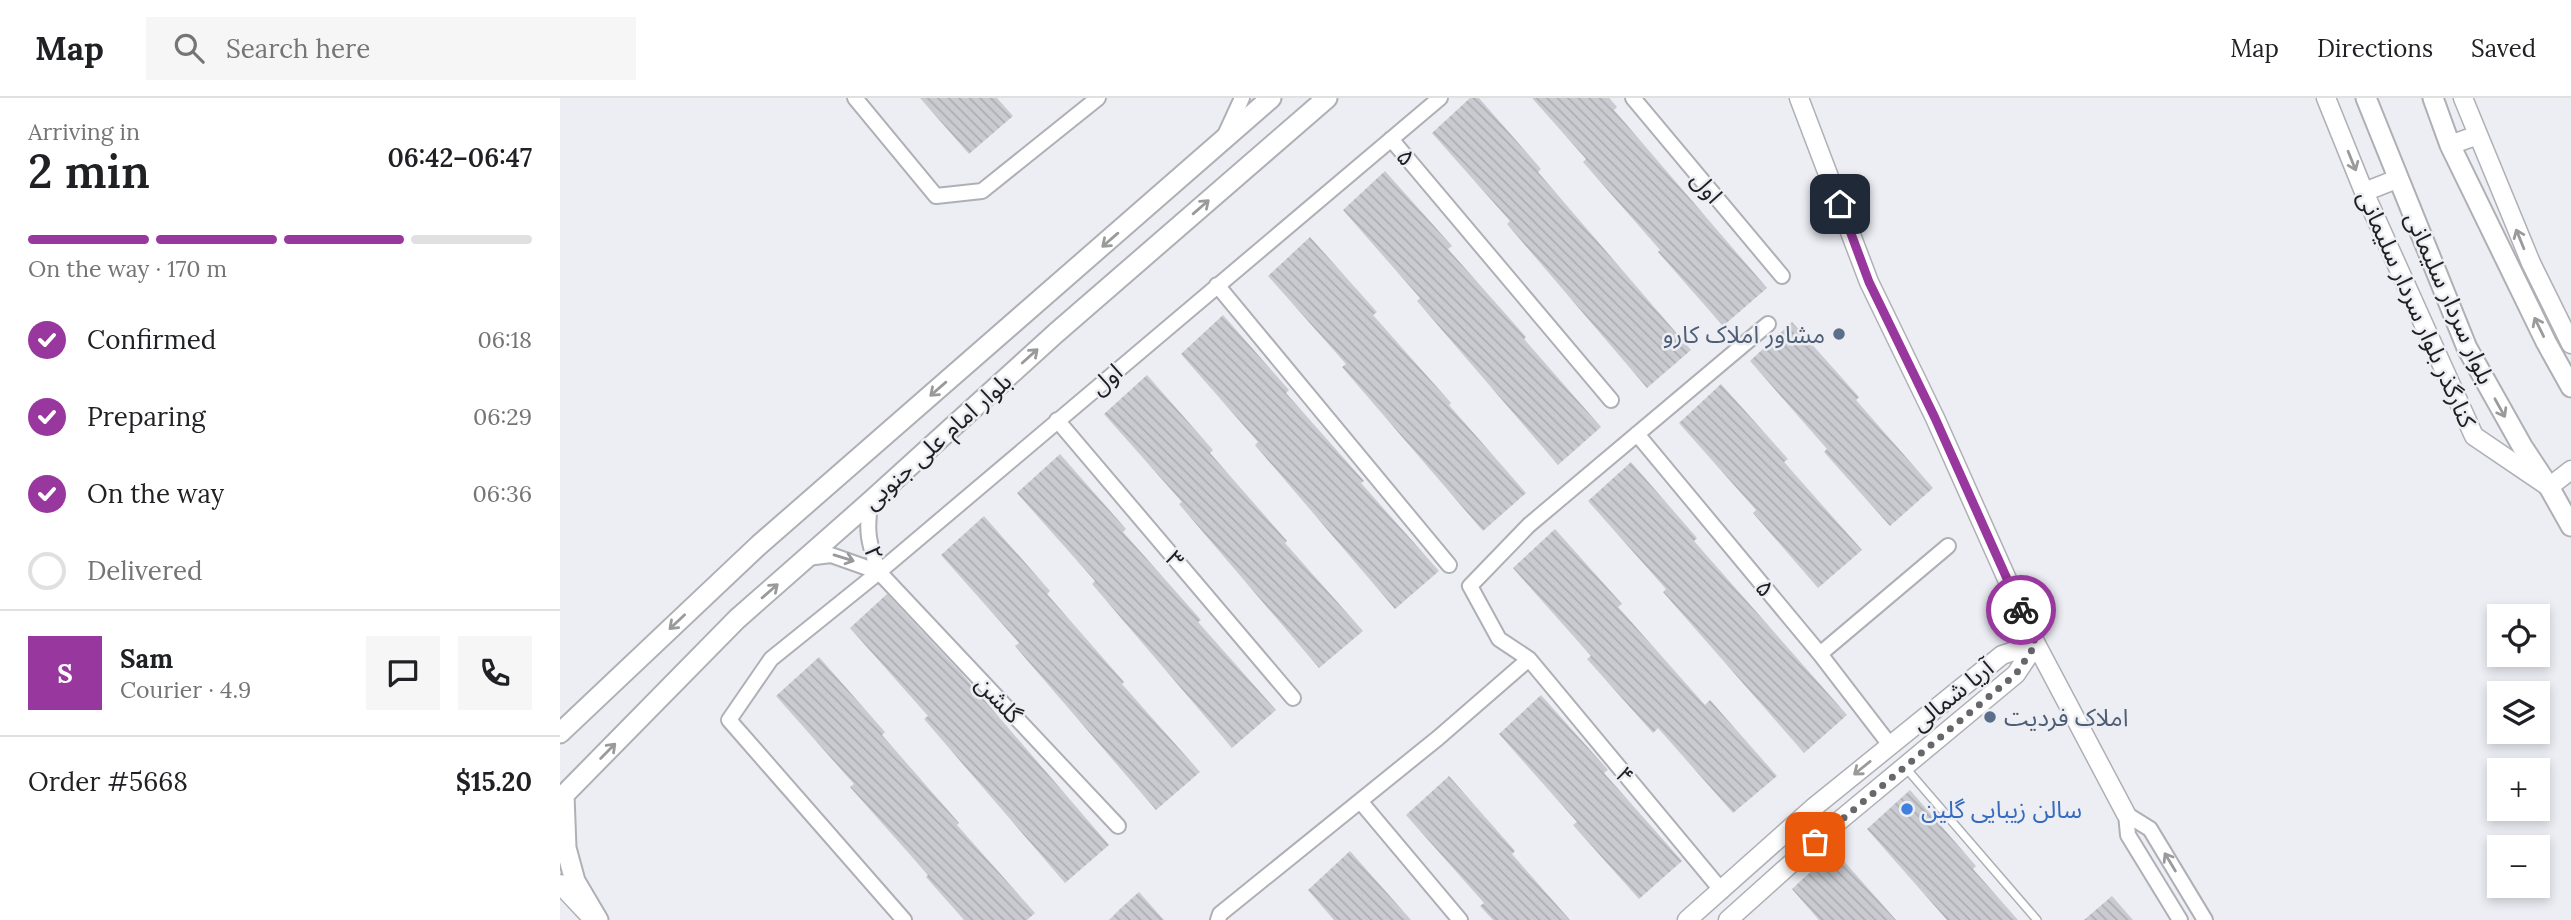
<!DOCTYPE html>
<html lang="en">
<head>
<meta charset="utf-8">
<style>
  body { margin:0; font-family:Lora,"Noto Sans Arabic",serif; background:#f6f6f6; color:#202124; height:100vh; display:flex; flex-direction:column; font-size:26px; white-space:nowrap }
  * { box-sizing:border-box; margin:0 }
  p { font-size:23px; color:#757577 }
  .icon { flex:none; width:38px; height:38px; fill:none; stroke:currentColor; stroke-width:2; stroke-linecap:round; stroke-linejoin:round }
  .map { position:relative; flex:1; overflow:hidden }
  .panel { display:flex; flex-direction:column; background:#fff; width:560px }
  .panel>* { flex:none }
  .fabs { position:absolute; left:1927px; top:506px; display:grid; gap:14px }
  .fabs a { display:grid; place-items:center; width:63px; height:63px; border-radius:0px; background:#fff; box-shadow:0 4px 10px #0003; font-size:35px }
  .pin { position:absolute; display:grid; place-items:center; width:60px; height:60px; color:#fff; margin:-30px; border-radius:14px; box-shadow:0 4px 10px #0006 }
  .courier { position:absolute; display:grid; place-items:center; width:70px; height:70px; margin:-35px; border:5px solid #98379e; border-radius:50%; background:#fff; color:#222; box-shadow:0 2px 9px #0007 }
  .summary em { font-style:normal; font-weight:600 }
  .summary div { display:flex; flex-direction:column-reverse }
  .summary { display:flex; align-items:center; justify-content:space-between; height:119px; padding:0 28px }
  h1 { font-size:46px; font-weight:600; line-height:52px }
  .bar { display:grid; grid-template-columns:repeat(4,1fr); gap:10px 7px; align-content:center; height:84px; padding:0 28px }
  .bar i { height:9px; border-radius:5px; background:#e0e0e0 }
  .bar .current { background:#98379e }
  .bar p { grid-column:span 4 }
  .line { display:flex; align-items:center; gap:18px; padding:0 28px; border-top:2px solid #e0e0e0 }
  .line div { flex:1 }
  .round { display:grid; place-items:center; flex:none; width:74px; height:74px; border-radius:0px; background:#f6f6f6 }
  ol { padding:0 28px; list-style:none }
  li { display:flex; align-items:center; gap:21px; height:77px }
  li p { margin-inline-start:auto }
  li .icon { padding:7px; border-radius:50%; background:#98379e; color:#fff; stroke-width:4 }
  li:last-child { color:#757577 }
  li i { width:38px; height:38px; border:4px solid #e0e0e0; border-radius:50% }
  header { display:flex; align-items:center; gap:42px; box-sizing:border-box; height:98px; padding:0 35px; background:#fff; border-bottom:2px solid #e0e0e0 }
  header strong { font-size:33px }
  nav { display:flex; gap:38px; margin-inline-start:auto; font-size:24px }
  .search { width:490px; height:63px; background:#f6f6f6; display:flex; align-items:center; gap:18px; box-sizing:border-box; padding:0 24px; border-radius:0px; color:#757577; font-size:26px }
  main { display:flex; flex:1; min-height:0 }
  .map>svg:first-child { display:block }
  .building { fill:url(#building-back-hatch) }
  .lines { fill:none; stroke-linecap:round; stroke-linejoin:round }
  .service-casing { stroke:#aeb0b5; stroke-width:10 }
  .minor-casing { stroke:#aeb0b5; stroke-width:18 }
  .tertiary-casing { stroke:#aeb0b5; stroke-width:21 }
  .secondary-casing { stroke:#aeb0b5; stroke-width:23 }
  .service { stroke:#fff; stroke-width:7 }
  .minor { stroke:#fff; stroke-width:14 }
  .tertiary { stroke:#fff; stroke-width:18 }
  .secondary { stroke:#fff; stroke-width:19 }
  .oneway { stroke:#9a9a9b }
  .done { stroke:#67676b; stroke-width:7; stroke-dasharray:0 12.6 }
  .route { stroke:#98379e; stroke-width:9 }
  .service-dot { fill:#5c6f8a; stroke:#edeef4; stroke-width:2.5 }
  .shop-dot { fill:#3f7fe0; stroke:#edeef4; stroke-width:2.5 }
  .labels { text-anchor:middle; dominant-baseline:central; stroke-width:5; stroke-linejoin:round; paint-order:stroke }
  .street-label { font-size:24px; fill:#1f1f21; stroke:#edeef4 }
  .service-label { font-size:24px; fill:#4e5e75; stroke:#edeef4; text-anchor:end }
  .shop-label { font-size:24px; fill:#366cbe; stroke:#edeef4; text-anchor:start }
</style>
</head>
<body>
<header>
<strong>Map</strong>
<div class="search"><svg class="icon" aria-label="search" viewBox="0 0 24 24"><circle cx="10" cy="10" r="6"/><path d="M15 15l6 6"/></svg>Search here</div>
<nav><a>Map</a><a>Directions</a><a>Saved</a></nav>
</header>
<main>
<section class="panel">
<div class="summary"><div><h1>2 min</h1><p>Arriving in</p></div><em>06:42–06:47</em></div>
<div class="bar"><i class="current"></i><i class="current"></i><i class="current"></i><i></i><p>On the way · 170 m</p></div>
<ol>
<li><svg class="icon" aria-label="check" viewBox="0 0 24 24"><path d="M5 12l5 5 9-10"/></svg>Confirmed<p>06:18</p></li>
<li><svg class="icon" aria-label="check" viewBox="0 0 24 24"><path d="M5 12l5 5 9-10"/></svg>Preparing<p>06:29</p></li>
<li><svg class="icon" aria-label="check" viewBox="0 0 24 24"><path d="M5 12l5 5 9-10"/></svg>On the way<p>06:36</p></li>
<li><i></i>Delivered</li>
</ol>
<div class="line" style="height:126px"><b class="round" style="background:#98379e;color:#fff">S</b><div><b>Sam</b><p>Courier · 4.9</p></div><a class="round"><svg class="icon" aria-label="chat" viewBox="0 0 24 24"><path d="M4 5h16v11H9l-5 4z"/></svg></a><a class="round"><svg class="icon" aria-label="phone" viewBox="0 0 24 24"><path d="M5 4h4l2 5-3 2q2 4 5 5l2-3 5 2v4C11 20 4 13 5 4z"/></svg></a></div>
<div class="line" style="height:91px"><div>Order #5668</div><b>$15.20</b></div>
</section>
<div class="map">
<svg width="2011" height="822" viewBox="0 0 2011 822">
  <defs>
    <pattern id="building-back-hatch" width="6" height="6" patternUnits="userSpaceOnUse" patternTransform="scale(1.75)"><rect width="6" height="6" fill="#c9cbd0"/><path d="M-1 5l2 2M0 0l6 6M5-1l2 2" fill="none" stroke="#acaeb2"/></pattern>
  </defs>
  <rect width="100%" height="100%" fill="#edeef4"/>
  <path class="building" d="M 360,0 L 437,0 L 453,18 L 409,56 Z
    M 910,0 L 919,0 L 981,71 L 978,74 L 1131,252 L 1087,290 L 947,126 L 950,123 L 872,35 Z
    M 972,0 L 1049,0 L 1057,9 L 1054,12 L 1207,190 L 1163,228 L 1098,154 L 1100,152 L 1023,64 L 1026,61 Z
    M 825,73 L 892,148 L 888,151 L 966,239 L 964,241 L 1041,329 L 998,367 L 857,203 L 860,200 L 783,112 Z
    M 750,139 L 817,214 L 813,217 L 891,305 L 889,307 L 966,395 L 923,433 L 782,269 L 786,266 L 708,178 Z
    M 663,217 L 729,292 L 726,295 L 804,383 L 801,385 L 879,473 L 835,511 L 695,347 L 698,344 L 621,256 Z
    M 1232,224 L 1299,299 L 1296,302 L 1373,390 L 1330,428 L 1264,354 L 1267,351 L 1190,263 Z
    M 587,277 L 653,352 L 650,355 L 727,443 L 725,445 L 803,533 L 759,570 L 619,406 L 622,404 L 544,316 Z
    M 1161,286 L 1228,361 L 1224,364 L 1302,452 L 1258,490 L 1193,415 L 1196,412 L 1119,325 Z
    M 500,356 L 566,431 L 563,434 L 641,522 L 638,524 L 716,612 L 672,650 L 532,486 L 535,483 L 457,395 Z
    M 1071,364 L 1137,440 L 1134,443 L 1287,617 L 1244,655 L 1103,494 L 1106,491 L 1028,403 Z
    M 424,418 L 490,493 L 487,496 L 564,584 L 562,586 L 640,674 L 596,712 L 455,548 L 459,545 L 381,457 Z
    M 995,431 L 1062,506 L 1058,509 L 1145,607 L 1150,602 L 1217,678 L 1173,715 L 1098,630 L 1093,635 L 1027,561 L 1031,558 L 953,470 Z
    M 327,496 L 402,576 L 549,747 L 505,785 L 364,621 L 368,618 L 290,530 Z
    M 259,559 L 325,634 L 322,637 L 399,725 L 397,727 L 475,815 L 467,822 L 404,822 L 366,779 L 368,777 L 290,689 L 294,686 L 216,598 Z
    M 981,597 L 1048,672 L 1044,675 L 1122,763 L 1079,801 L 1013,727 L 1017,724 L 939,636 Z
    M 889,678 L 955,753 L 952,756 L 1010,822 L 933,822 L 920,808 L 924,805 L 846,717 Z
    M 1350,692 L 1416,768 L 1413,771 L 1458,822 L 1387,822 L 1307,731 Z
    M 1274,752 L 1336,822 L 1259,822 L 1232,791 Z
    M 790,753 L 851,822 L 774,822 L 748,792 Z
    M 579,794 L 604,822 L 549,822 L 561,810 Z
    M 1552,798 L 1573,822 L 1524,822 Z"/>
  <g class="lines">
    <defs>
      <path id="service" d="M 1345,669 L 1477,822"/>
      <path id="minor" d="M 295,0 L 376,98 L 422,93 L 538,0
        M 1073,0 L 1222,178
        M 665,37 L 682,0
        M 831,41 L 1051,302
        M 657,187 L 889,467
        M 497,322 L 733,600
        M 1077,336 L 1260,556 L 1330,647
        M 311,403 C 305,433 309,446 319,474 L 558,728
        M 247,460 L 271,457 L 319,474
        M 1260,556 L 1388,448
        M 969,561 L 1162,793
        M 800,703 L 900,822
        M 1566,716 L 1590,731 L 1645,822
        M 1566,716 L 1568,737 L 1620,822
        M 344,822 L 169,622 L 211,561 L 319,474 L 880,0
        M 658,822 L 660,816 L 878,640 L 969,561 L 939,541 L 910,488 L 969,427 L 1208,226"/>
      <path id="tertiary" d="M 1239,0 L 1309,184 L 1375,320 L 1476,546 L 1566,716
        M 1766,0 L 1804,94 L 1914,338 L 1989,389 L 2011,372
        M 1903,0 L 1971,165 L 2011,246
        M 1890,47 L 1918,37
        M 1804,94 L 1837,81
        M 0,786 L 31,819
        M 1127,822 L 1253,710 L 1442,557 L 1476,546
        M 1168,822 L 1273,728 L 1456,576 L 1476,546"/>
      <path id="secondary" d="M 1806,0 L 1907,250 L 1962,348 L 1989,389 L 2011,428
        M 1873,0 L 1890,47 L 1986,244 L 2011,289
        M 0,635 L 199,447 L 711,0
        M 4,697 L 6,750 L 15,783 L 38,822
        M 0,701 L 177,521 L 311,403 L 496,235 L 767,0"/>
    </defs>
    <use href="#service" class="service-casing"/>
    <use href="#minor" class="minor-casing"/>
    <use href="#tertiary" class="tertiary-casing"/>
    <use href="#secondary" class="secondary-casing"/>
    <use href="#service" class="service"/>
    <use href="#minor" class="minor"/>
    <use href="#tertiary" class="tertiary"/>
    <use href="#secondary" class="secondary"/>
  </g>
  <defs><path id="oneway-shaft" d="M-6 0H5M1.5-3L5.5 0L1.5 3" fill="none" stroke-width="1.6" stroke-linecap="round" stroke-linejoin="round" transform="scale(1.75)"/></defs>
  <g class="oneway">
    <use href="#oneway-shaft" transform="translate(1792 63) rotate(68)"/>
    <use href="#oneway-shaft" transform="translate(641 109) rotate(-41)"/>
    <use href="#oneway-shaft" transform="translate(1960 141) rotate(-112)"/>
    <use href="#oneway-shaft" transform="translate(550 142) rotate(139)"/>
    <use href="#oneway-shaft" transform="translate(1979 229) rotate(-116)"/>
    <use href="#oneway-shaft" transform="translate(470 258) rotate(-42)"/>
    <use href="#oneway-shaft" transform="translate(378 291) rotate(139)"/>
    <use href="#oneway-shaft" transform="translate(1940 310) rotate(61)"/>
    <use href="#oneway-shaft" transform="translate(284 460) rotate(17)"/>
    <use href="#oneway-shaft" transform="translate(210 493) rotate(-41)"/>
    <use href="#oneway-shaft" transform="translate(117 524) rotate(137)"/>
    <use href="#oneway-shaft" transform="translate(48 653) rotate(-45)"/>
    <use href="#oneway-shaft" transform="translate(1302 670) rotate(141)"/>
    <use href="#oneway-shaft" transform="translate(1610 764) rotate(-121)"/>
  </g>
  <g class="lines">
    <path class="done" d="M 1255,744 L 1456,576 L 1476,546 L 1461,512"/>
    <path class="route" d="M 1280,106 L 1309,184 L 1375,320 L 1461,512"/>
  </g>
  <g class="service-dot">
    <circle cx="1279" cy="236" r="7"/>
    <circle cx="1430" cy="619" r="7"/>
  </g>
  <circle class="shop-dot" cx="1347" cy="711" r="7"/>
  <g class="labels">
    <g class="street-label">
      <text transform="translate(846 59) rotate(50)">۵</text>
      <text transform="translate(1147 89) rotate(50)">اول</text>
      <text transform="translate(1890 200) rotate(66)">بلوار سردار سلیمانی</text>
      <text transform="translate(1857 211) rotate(66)">کنارگذر بلوار سردار سلیمانی</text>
      <text transform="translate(546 281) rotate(-40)">اول</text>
      <text transform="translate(377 343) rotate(-42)">بلوار امام علی جنوبی</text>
      <text transform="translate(314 455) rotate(72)">۲</text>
      <text transform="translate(615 461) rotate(50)">۳</text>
      <text transform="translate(1205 490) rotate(50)">۵</text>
      <text transform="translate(1392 597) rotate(-39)">آریا شمالی</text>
      <text transform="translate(439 601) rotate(47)">گلشن</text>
      <text transform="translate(1065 677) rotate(50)">۴</text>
    </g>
    <g class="service-label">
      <text x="1265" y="236">مشاور املاک کارو</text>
      <text x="1444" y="619" text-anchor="start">املاک فردیت</text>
    </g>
    <g class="shop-label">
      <text x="1361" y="711">سالن زیبایی گلین</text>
    </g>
  </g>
</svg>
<div class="fabs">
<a><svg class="icon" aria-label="locate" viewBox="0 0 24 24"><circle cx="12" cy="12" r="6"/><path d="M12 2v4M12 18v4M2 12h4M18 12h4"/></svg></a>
<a><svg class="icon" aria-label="layers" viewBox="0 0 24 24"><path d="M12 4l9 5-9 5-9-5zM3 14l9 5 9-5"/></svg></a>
<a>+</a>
<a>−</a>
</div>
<div class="pin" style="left:1255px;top:744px;background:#ea580c"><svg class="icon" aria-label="bag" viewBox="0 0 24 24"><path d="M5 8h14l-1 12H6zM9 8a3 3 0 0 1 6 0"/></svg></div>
<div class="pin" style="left:1280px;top:106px;background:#1f2937"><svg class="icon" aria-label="home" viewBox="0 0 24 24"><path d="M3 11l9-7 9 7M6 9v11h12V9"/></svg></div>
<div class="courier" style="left:1461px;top:512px"><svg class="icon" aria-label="bike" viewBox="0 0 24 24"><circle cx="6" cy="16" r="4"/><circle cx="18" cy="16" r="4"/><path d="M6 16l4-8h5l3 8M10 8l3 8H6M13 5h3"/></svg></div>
</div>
</main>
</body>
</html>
